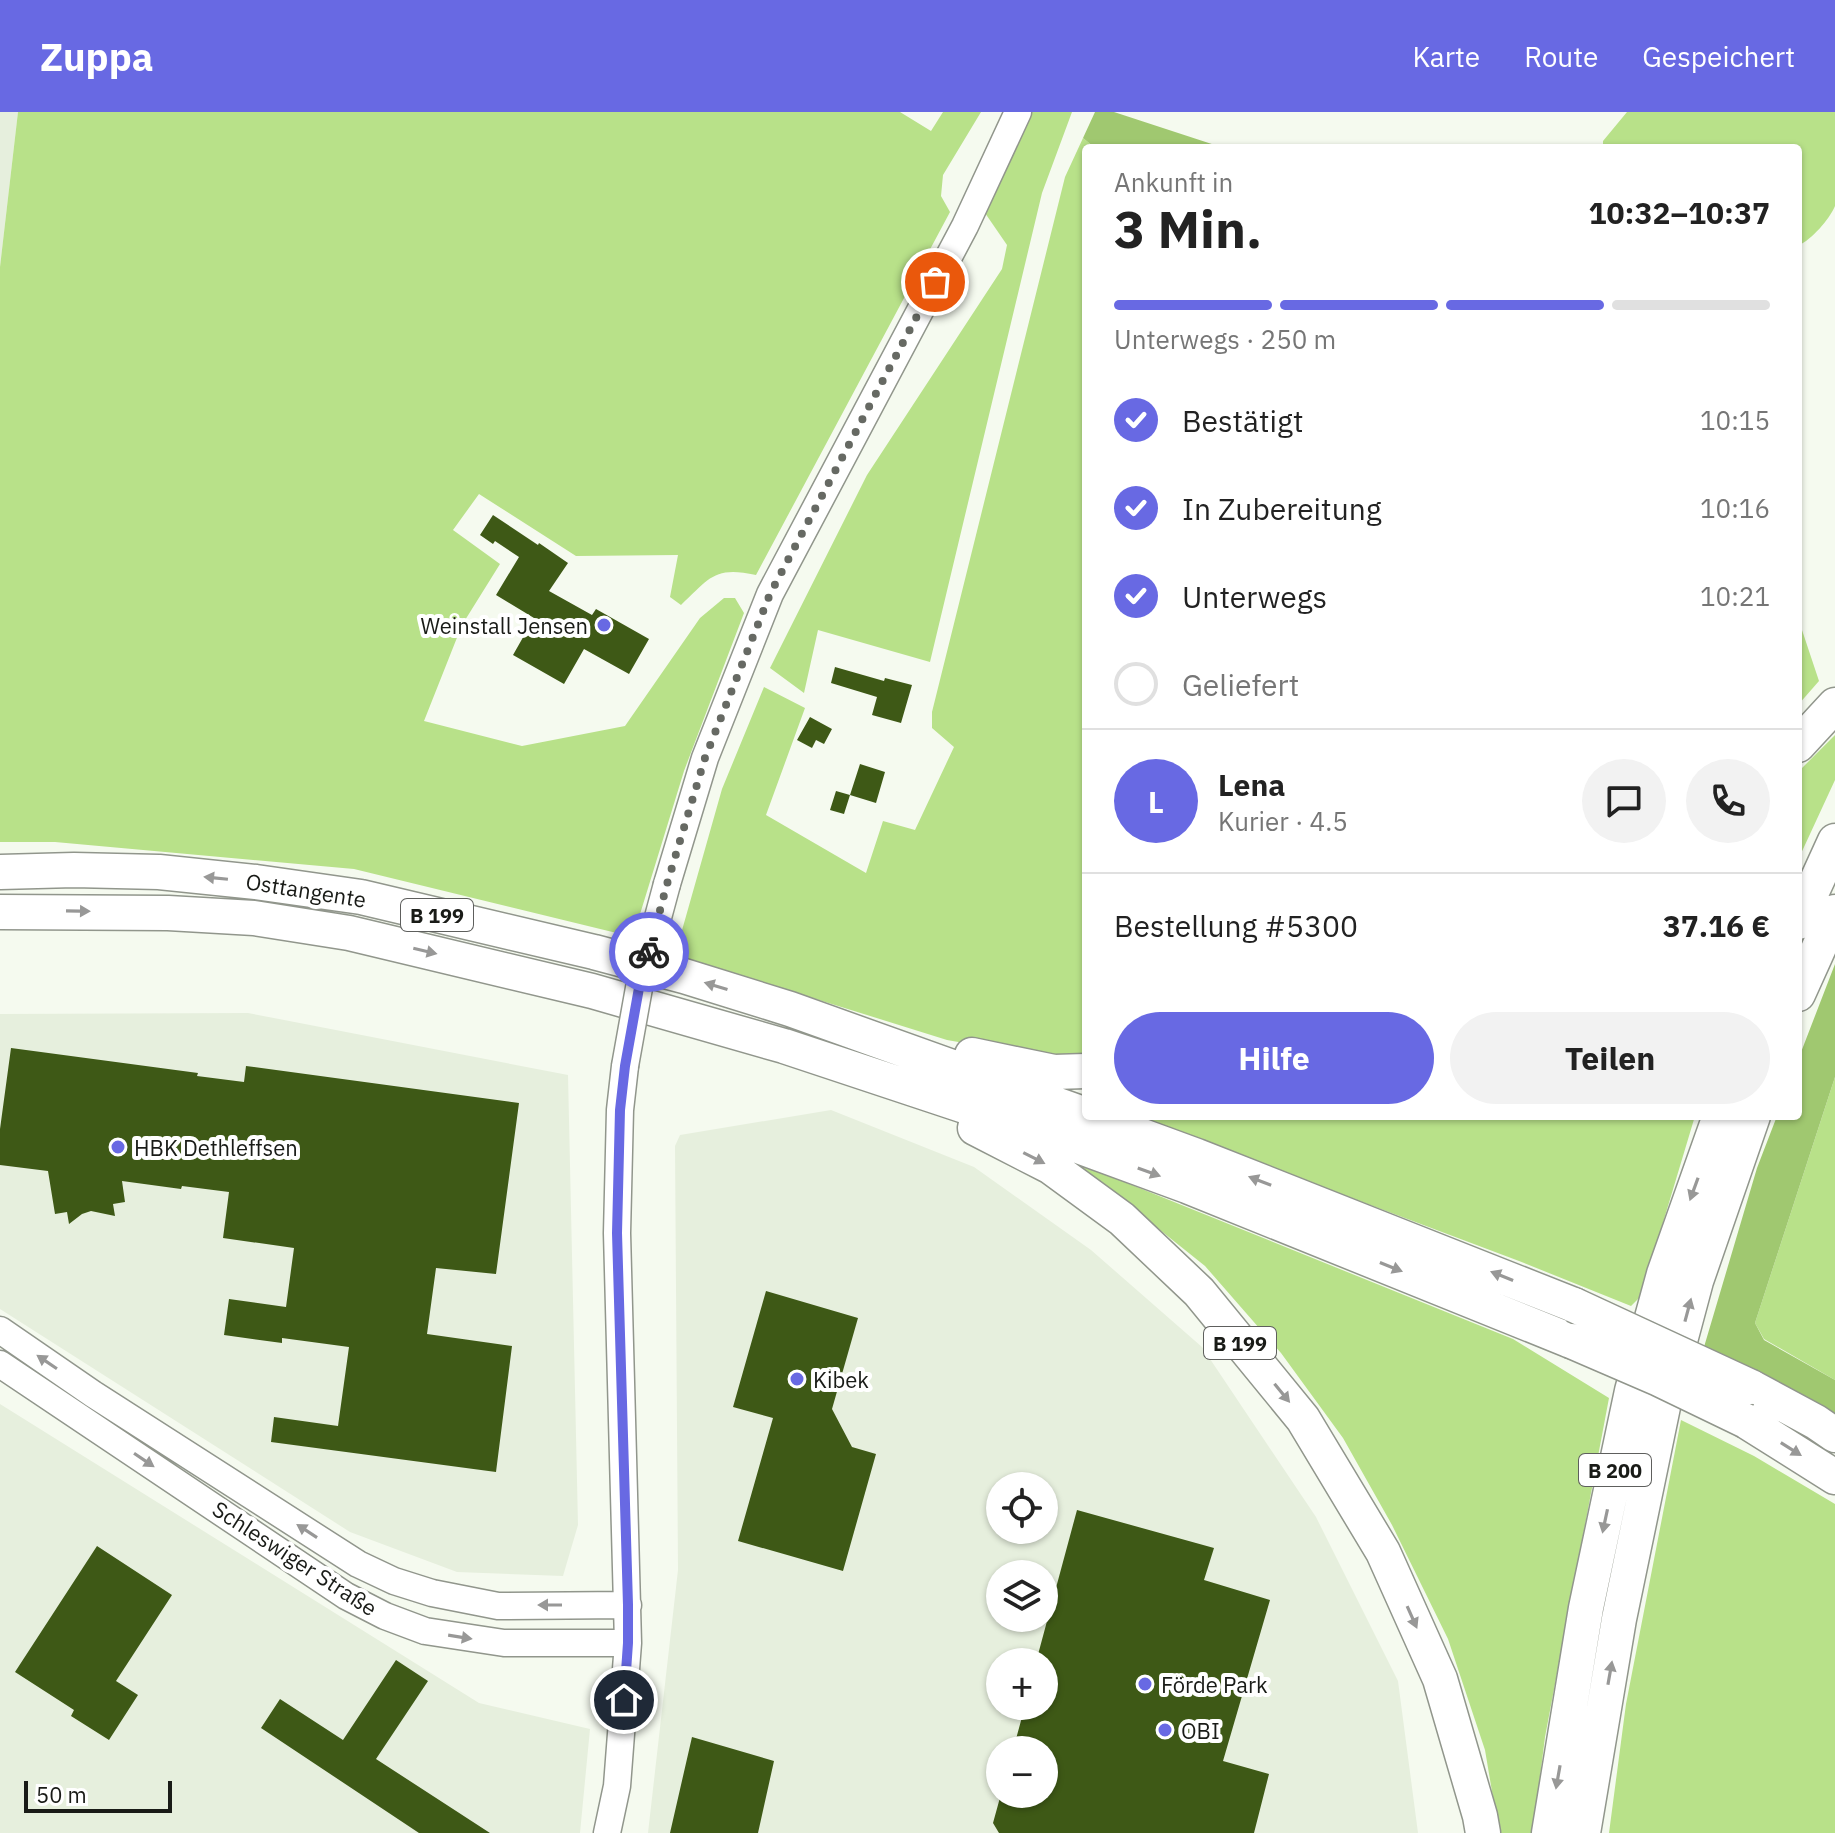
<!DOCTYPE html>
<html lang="de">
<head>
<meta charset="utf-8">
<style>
  body { margin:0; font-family:"IBM Plex Sans",sans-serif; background:#f2f2f2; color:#222; height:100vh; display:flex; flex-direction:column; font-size:30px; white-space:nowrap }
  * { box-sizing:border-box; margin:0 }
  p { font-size:26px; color:#767676 }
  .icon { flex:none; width:44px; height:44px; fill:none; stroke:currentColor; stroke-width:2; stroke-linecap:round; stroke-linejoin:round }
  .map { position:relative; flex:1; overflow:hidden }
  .drawer { position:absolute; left:1082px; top:32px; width:720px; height:976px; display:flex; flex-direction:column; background:#fff; border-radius:8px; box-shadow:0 2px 6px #0004 }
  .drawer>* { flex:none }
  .fabs { position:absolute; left:986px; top:1360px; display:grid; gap:16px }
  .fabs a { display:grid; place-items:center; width:72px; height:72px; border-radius:50%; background:#fff; box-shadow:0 2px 6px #0004; font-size:40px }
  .scale { position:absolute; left:24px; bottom:20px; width:148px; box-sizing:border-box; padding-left:8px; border:4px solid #191b17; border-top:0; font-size:22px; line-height:28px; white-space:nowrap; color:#191b17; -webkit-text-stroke:6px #fff; paint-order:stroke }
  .pin { position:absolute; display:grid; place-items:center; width:68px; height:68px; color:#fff; margin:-34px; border:4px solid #fff; border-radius:50%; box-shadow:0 2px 8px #0007 }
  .courier { position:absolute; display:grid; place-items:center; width:80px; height:80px; margin:-40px; border:6px solid #6869e3; border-radius:50%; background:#fff; color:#222; box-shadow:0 2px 10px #0007 }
  .summary em { font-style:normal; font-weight:700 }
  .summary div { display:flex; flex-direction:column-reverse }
  .summary { display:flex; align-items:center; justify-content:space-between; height:136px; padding:0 32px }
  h1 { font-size:52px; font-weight:700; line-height:60px }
  .bar { display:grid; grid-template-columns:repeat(4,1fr); gap:12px 8px; align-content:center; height:96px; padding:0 32px }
  .bar i { height:10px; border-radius:6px; background:#e0e0e0 }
  .bar .selected { background:#6869e3 }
  .bar p { grid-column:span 4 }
  .line { display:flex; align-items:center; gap:20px; padding:0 32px; border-top:2px solid #e0e0e0 }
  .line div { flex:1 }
  .round { display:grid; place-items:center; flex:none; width:84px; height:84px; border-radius:42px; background:#f2f2f2 }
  ol { padding:0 32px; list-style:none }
  li { display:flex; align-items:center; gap:24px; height:88px }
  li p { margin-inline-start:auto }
  li .icon { padding:8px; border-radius:50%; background:#6869e3; color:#fff; stroke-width:4 }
  li:last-child { color:#767676 }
  li i { width:44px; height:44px; border:4px solid #e0e0e0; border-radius:50% }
  .primary-button { display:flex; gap:16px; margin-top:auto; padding:16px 32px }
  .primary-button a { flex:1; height:92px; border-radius:48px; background:#6869e3; color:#fff; font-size:32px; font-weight:700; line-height:92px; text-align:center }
  .primary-button a+a { background:#f2f2f2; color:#222 }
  header { display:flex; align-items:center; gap:48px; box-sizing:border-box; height:112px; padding:0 40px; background:#6869e3; color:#fff }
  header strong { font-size:38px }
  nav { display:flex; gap:44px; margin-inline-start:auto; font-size:28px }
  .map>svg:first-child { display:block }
  .built { fill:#e6efdd; fill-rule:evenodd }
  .green { fill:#b8e189 }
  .forest { fill:#a0c870 }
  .building { fill:#3e5916 }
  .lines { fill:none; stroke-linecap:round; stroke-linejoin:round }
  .secondary-casing { stroke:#91968c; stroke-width:29 }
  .highway-casing { stroke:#91968c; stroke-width:37 }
  .secondary { stroke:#fff; stroke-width:26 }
  .highway { stroke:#fff; stroke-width:34 }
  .secondary-bridge-casing { stroke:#91968c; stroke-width:29; stroke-linecap:butt }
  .highway-bridge-casing { stroke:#91968c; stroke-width:37; stroke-linecap:butt }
  .secondary-bridge { stroke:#fff; stroke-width:26 }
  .highway-bridge { stroke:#fff; stroke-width:34 }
  .oneway { fill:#989897 }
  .done { stroke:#666963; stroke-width:8; stroke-dasharray:0 14.4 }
  .route { stroke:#6869e3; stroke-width:10 }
  .poi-dot { fill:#6869e3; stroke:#fff; stroke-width:3 }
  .labels { text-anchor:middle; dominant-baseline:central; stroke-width:8; stroke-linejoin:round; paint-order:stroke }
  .shield { fill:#fff; stroke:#5e5f5d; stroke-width:2 }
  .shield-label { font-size:20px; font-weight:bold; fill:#191b17 }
  .poi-label { font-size:22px; fill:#191b17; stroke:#fff; text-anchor:start }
  .street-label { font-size:22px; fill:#191b17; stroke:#fff }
</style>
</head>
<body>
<header>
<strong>Zuppa</strong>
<nav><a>Karte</a><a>Route</a><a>Gespeichert</a></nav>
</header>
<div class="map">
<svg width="1835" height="1721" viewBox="0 0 1835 1721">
  <rect width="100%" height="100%" fill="#f5faef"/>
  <path class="built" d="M 0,0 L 18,0 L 0,155 Z
    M 248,901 L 568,963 L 578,1413 L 563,1464 L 457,1460 L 350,1420 L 0,1197 L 0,902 Z
    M 831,998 L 974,1055 L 1091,1138 L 1202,1235 L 1316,1405 L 1398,1569 L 1418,1721 L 648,1721 L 678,1458 L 675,1034 L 680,1023 ZM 1000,1374 L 1044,1374 L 1044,1418 L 1000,1418 ZM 1000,1462 L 1044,1462 L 1044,1506 L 1000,1506 ZM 1000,1550 L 1044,1550 L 1044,1594 L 1000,1594 ZM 1000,1638 L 1044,1638 L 1044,1682 L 1000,1682 Z
    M 0,1292 L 479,1591 L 590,1617 L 580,1721 L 0,1721 Z"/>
  <path class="green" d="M 18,0 L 900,0 L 931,19 L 943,0 L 981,0 L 943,63 L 941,84 L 950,100 L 756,463 C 714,454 710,466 681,493 L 670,485 L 678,443 L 576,444 L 479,382 L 453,418 L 500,452 L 462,513 L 424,609 L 522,634 L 625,614 L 700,506 L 724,486 L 735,486 L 744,501 L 684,659 L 633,825 L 354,757 L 55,730 L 0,730 L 0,155 Z
    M 1032,0 L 1072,0 L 1042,81 L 930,550 L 818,518 L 804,581 L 770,556 L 867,363 L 1002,157 L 1007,133 L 985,101 Z
    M 1627,0 L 1835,0 L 1835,94 C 1829,108 1812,127 1798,134 L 1798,36 L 1603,36 L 1603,29 Z
    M 1083,26 L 1095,36 L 1086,36 L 1086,947 L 1055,947 L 947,928 L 675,843 L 722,677 L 764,575 L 805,596 L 766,703 L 866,761 L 883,709 L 915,718 L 954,635 L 932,616 L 932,600 L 1065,65 Z
    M 1798,506 L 1819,569 L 1798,593 Z
    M 1835,623 L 1835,668 L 1798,748 L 1798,660 Z
    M 1835,965 L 1835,1268 L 1764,1227 L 1755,1211 Z
    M 1134,1004 L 1695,1004 L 1641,1184 L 1631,1194 L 1519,1149 Z
    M 1075,1050 L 1513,1227 L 1609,1286 L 1545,1625 L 1533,1721 L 1499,1721 L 1485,1638 L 1448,1527 L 1392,1413 L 1343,1326 L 1281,1241 L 1205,1154 Z
    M 1681,1308 L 1754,1344 L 1835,1392 L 1835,1721 L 1609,1721 L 1626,1592 Z"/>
  <path class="forest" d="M 1095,0 L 1114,0 L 1224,36 L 1095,36 L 1083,26 Z
    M 1835,852 L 1835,965 L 1755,1211 L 1764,1228 L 1835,1268 L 1835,1307 L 1704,1235 L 1757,1056 L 1777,1004 L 1798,1004 L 1798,948 Z"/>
  <path class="building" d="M 493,403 L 538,433 L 539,431 L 568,451 L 549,479 L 592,503 L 596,497 L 649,527 L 629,562 L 584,537 L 564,572 L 513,543 L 534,506 L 496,483 L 519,445 L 495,429 L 493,432 L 480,423 Z
    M 835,555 L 884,569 L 885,566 L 912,573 L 901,611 L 872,603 L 877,585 L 831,571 Z
    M 810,605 L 832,617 L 824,632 L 816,628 L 812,636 L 797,628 Z
    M 860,652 L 885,660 L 876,691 L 850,683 Z
    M 836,679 L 850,683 L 844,702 L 830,698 Z
    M 11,936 L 198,961 L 197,964 L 244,970 L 246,954 L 519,991 L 496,1162 L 436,1156 L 427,1222 L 512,1234 L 496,1360 L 271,1330 L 274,1305 L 338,1314 L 349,1235 L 282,1226 L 282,1231 L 224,1223 L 229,1187 L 286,1195 L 294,1136 L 223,1126 L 229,1080 L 182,1074 L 181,1077 L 122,1069 L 125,1090 L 113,1092 L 115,1104 L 91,1099 L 82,1102 L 69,1112 L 67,1100 L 55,1102 L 48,1059 L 0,1053 L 0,1017 Z
    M 766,1179 L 858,1206 L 832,1297 L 852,1335 L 876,1342 L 843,1459 L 738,1429 L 773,1306 L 733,1295 Z
    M 1077,1398 L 1214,1436 L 1204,1468 L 1270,1488 L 1223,1649 L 1269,1662 L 1254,1721 L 999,1721 L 993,1711 L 1001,1682 L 1044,1682 L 1044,1638 L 1013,1638 L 1025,1594 L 1044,1594 L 1044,1550 L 1036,1550 Z
    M 97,1434 L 172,1483 L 116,1569 L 138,1583 L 109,1628 L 71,1604 L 74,1598 L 15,1560 Z
    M 396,1548 L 428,1569 L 376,1647 L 490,1721 L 419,1721 L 261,1616 L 280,1587 L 343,1628 Z
    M 692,1625 L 774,1649 L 758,1721 L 670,1721 Z"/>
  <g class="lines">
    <defs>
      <path id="secondary" d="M 667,772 L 705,646 L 770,482 L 965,114 L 1018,0
        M 0,1218 L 93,1282 L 358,1452 L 394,1469 L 432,1481 L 498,1494 L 628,1493
        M 0,1252 L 346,1484 L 385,1504 L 425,1519 L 504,1531 L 628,1531
        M 607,1721 L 617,1674 L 628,1531 L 617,1121 L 620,998 L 625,954"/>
      <path id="highway" d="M 1798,633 L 1835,593
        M 0,760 L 74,758 L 159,760 L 256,770 L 361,785 L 594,840 L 684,864 L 790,897 L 1086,1003
        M 0,800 L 168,801 L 254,806 L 349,821 L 592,879 L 784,934 L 1010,1009 L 1187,1074 L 1571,1229
        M 1798,810 L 1835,729
        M 1798,882 L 1835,800
        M 972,943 L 1054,960 L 1086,959
        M 1088,1004 L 1197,1044 L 1574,1193
        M 975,1016 L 1051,1055 L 1122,1107 L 1199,1180 L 1303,1307 L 1383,1440 L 1440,1567 L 1480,1704 L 1483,1721
        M 1751,1275 L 1816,1310 L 1835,1323
        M 1746,1309 L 1835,1365
        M 1549,1721 L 1586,1496 L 1632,1279 L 1664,1162 L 1720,1004
        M 1583,1721 L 1619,1507 L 1665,1285 L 1696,1169 L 1753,1004"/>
    </defs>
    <use href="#secondary" class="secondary-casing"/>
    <use href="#highway" class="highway-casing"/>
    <use href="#secondary" class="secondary"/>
    <use href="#highway" class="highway"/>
    <defs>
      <path id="secondary-bridge" d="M 625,954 L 639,876 L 667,772"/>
      <path id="highway-bridge" d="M 1574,1193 L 1751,1275
        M 1571,1229 L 1659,1267 L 1746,1309"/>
    </defs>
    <use href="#secondary-bridge" class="secondary-bridge-casing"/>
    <use href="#highway-bridge" class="highway-bridge-casing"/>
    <use href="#secondary-bridge" class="secondary-bridge"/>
    <use href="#highway-bridge" class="highway-bridge"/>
  </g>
  <defs><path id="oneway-solid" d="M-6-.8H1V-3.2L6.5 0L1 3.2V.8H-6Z" transform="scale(2)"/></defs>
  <g class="oneway">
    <use href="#oneway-solid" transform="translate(216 766) rotate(-174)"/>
    <use href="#oneway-solid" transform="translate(78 799) rotate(1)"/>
    <use href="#oneway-solid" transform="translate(425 839) rotate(13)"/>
    <use href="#oneway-solid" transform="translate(716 874) rotate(-163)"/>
    <use href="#oneway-solid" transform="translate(1034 1046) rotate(27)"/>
    <use href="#oneway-solid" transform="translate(1149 1060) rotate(20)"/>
    <use href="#oneway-solid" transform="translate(1260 1069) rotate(-159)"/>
    <use href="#oneway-solid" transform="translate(1694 1077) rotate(110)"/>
    <use href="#oneway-solid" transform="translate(1391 1155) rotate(22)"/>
    <use href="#oneway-solid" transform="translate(1502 1164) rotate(-158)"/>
    <use href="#oneway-solid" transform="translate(1688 1198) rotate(-75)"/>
    <use href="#oneway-solid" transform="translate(47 1250) rotate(-146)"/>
    <use href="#oneway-solid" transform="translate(1282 1281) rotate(51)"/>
    <use href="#oneway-solid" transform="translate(1791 1337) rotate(32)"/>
    <use href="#oneway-solid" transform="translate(144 1348) rotate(34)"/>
    <use href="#oneway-solid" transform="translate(1605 1409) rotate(102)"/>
    <use href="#oneway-solid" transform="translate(307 1419) rotate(-147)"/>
    <use href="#oneway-solid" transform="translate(550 1493) rotate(180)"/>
    <use href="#oneway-solid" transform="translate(1412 1505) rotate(66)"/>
    <use href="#oneway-solid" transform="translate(460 1525) rotate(9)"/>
    <use href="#oneway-solid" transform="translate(1610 1561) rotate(-80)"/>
    <use href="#oneway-solid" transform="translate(1558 1665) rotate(100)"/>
  </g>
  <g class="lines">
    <path class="done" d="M 649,840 L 667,772 L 705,646 L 770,482 L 935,170"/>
    <path class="route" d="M 624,1588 L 628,1531 L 628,1493 L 617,1121 L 620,998 L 625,954 L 639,876 L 649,840"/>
  </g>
  <g class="poi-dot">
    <circle cx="604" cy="513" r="8"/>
    <circle cx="118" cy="1035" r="8"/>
    <circle cx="797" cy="1267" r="8"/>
    <circle cx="1145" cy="1572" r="8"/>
    <circle cx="1165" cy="1618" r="8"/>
  </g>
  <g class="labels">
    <g class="shield">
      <rect x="401" y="787" width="72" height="32" rx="6"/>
      <rect x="1204" y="1215" width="72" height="32" rx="6"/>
      <rect x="1579" y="1342" width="72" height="32" rx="6"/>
    </g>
    <g class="shield-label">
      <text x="437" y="803">B 199</text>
      <text x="1240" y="1231">B 199</text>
      <text x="1615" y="1358">B 200</text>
    </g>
    <g class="poi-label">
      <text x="588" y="513" text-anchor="end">Weinstall Jensen</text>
      <text x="134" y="1035">HBK Dethleffsen</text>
      <text x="813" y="1267">Kibek</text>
      <text x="1161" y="1572">Förde Park</text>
      <text x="1181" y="1618">OBI</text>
    </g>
    <g class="street-label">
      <text transform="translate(306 778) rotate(9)">Osttangente</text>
      <text transform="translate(295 1446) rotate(33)">Schleswiger Straße</text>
    </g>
  </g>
</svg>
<div class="fabs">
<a><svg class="icon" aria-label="locate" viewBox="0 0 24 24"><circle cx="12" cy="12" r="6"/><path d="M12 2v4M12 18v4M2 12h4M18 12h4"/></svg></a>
<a><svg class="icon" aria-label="layers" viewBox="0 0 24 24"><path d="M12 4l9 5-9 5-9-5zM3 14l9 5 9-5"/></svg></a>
<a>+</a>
<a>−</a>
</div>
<div class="scale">50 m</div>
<div class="pin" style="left:935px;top:170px;background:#ea580c"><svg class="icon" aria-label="bag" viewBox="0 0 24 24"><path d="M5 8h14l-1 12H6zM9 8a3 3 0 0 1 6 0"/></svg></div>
<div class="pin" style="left:624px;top:1588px;background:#1f2937"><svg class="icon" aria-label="home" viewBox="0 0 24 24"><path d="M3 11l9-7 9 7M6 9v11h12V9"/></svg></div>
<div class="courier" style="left:649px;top:840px"><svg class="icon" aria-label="bike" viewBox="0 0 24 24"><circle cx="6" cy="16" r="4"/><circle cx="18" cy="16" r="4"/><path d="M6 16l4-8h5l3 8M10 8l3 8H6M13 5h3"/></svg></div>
<section class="drawer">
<div class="summary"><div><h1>3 Min.</h1><p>Ankunft in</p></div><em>10:32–10:37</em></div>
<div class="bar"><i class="selected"></i><i class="selected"></i><i class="selected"></i><i></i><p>Unterwegs · 250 m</p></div>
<ol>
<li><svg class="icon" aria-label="check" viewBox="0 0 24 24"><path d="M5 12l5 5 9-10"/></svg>Bestätigt<p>10:15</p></li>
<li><svg class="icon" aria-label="check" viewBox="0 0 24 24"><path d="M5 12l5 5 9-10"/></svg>In Zubereitung<p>10:16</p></li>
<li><svg class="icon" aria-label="check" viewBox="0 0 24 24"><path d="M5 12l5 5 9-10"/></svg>Unterwegs<p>10:21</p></li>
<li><i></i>Geliefert</li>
</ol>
<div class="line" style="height:144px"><b class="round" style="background:#6869e3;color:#fff">L</b><div><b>Lena</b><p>Kurier · 4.5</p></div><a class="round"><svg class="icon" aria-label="chat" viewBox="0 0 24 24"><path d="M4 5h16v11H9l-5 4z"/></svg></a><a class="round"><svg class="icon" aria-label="phone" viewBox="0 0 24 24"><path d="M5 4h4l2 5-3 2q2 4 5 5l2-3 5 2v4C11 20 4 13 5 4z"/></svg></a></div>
<div class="line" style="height:104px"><div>Bestellung #5300</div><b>37.16 €</b></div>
<div class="primary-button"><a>Hilfe</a><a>Teilen</a></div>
</section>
</div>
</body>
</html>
